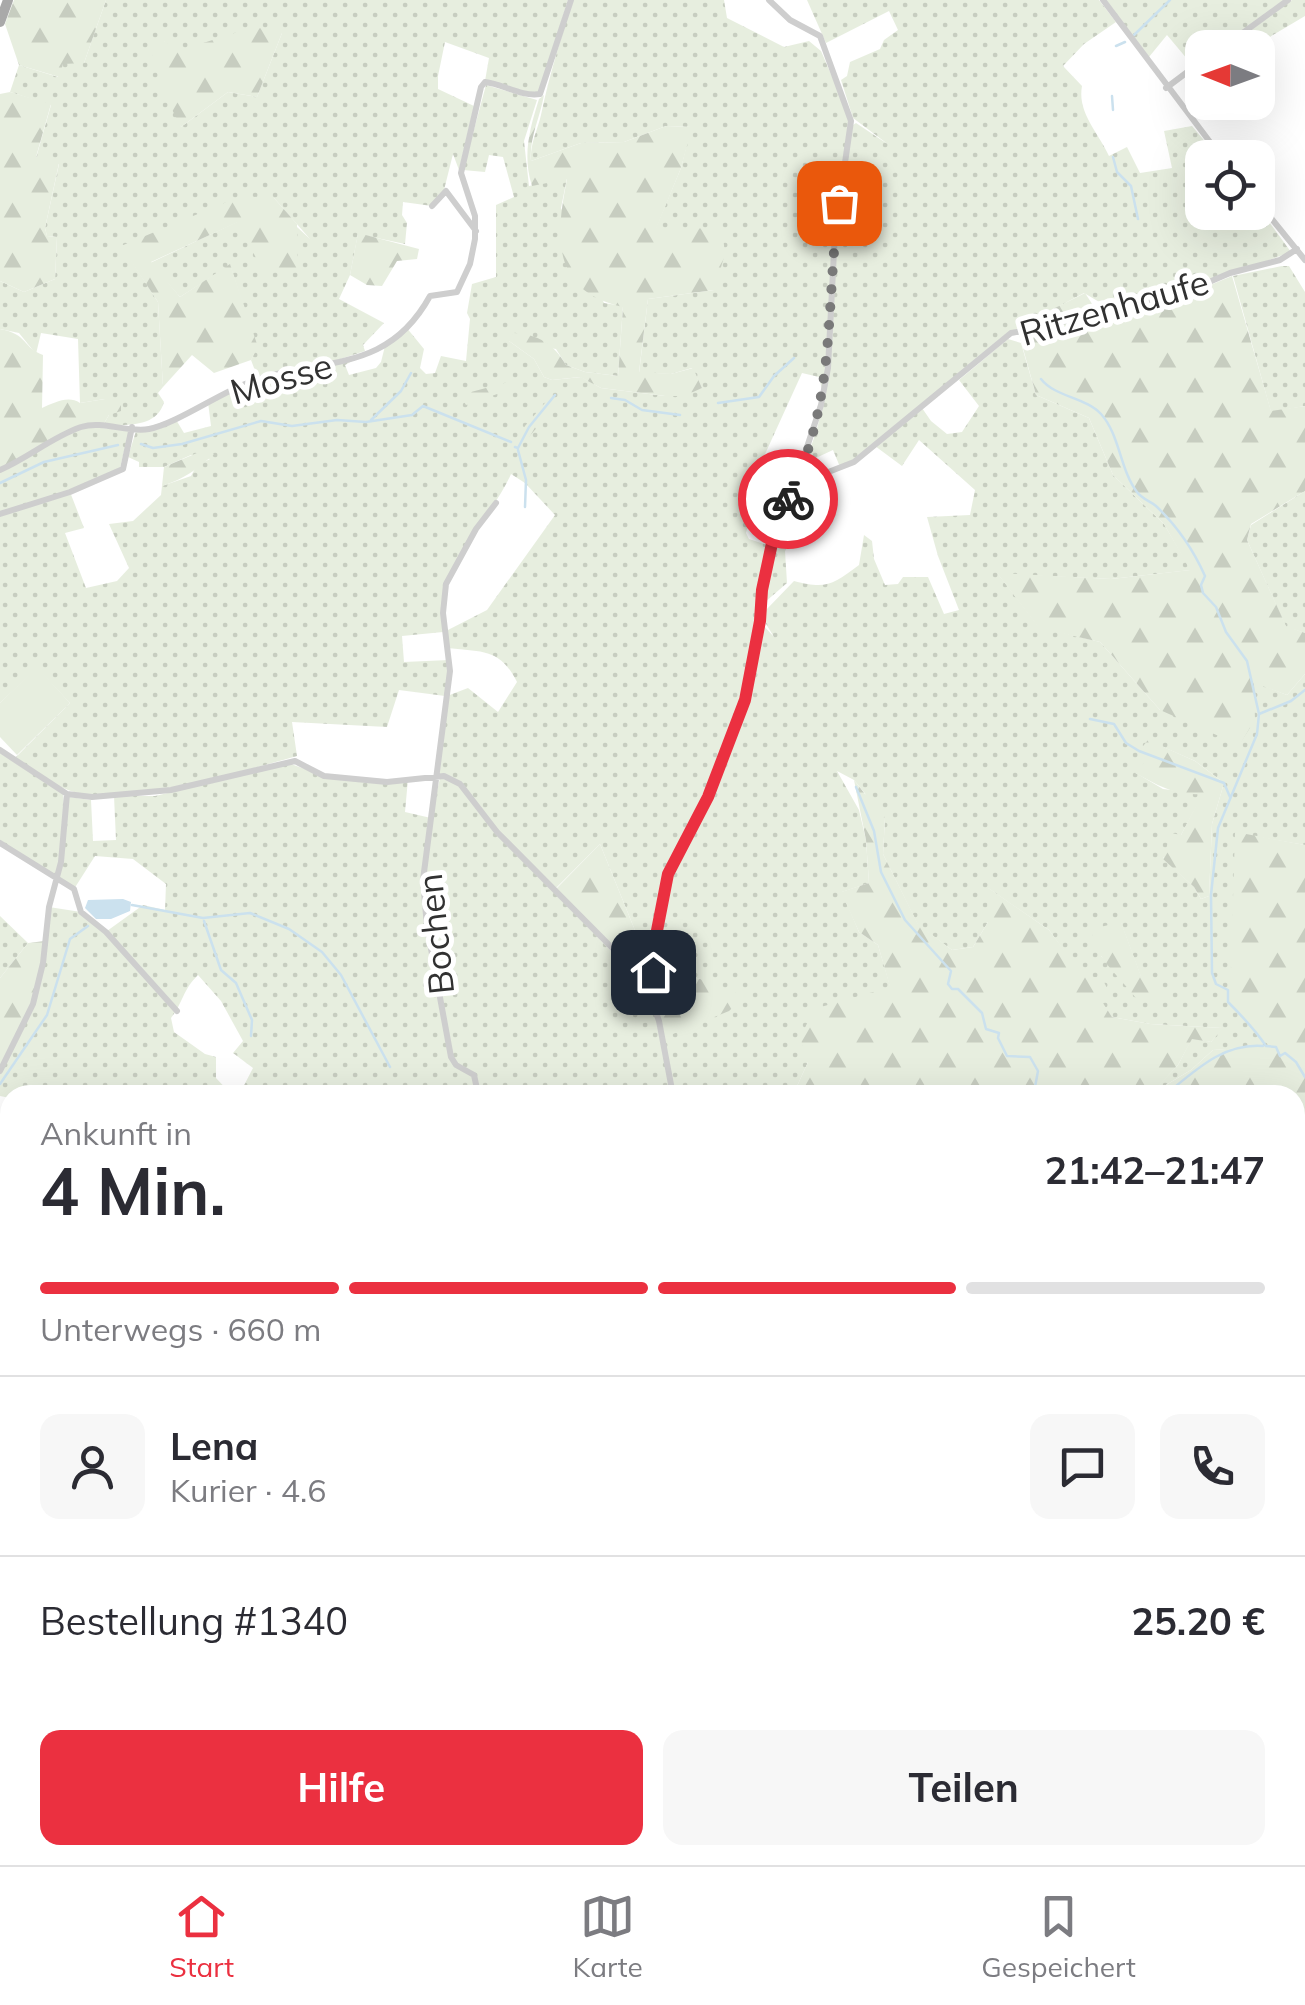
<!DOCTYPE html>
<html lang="de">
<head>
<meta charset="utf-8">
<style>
  body { margin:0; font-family:Mulish,sans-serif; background:#f7f7f7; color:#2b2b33; height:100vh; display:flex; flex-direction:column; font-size:38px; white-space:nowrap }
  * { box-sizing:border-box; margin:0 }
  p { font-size:32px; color:#7c7c81 }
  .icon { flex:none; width:55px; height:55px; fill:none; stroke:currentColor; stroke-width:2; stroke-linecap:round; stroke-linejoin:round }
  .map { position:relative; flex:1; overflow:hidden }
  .panel { position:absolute; left:0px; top:1085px; width:1305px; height:780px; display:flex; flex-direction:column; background:#fff; border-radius:30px 30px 0 0; box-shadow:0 10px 40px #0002 }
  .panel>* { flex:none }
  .needle { width:65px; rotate:271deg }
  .buttons { position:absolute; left:1185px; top:30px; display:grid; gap:20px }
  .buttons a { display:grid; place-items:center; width:90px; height:90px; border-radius:20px; background:#fff; box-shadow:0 10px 40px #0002; font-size:50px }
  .pin { position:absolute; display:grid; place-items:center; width:85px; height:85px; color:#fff; margin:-42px; border-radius:20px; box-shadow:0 5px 15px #0006 }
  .courier { position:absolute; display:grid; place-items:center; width:100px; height:100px; margin:-50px; border:8px solid #eb3040; border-radius:50%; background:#fff; color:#222; box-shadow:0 2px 12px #0007 }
  .headline em { font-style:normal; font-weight:700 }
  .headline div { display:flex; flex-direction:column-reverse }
  .headline { display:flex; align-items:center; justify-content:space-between; height:170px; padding:0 40px }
  h1 { font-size:65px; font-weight:700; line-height:75px }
  .bar { display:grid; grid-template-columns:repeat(4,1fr); gap:15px 10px; align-content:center; height:120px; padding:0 40px }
  .bar i { height:12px; border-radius:8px; background:#e1e1e2 }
  .bar .current { background:#eb3040 }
  .bar p { grid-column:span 4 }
  .line { display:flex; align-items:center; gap:25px; padding:0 40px; border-top:2px solid #e1e1e2 }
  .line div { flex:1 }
  .round { display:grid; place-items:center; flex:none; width:105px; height:105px; border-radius:20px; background:#f7f7f7 }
  .primary-button { display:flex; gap:20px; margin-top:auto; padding:20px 40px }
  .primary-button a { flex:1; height:115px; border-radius:20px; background:#eb3040; color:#fff; font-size:40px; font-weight:700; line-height:115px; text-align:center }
  .primary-button a+a { background:#f7f7f7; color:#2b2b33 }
  .tab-bar { display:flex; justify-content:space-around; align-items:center; height:140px; border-top:2px solid #e1e1e2; background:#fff; font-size:28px; color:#7c7c81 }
  .tab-bar a { display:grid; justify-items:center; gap:5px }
  .tab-bar .current { color:#eb3040 }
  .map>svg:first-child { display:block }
  .grass { fill:url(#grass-dots); fill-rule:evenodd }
  .forest { fill:url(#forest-firs) }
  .park { fill:url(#park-tufts) }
  .garden { fill:#e7eedf }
  .water { fill:#cbe1ee }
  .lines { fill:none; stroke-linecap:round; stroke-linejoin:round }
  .stream { stroke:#cbe1ee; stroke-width:2.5 }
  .street { stroke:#cecece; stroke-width:6 }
  .primary { stroke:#a9a9a9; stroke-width:10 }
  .done { stroke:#797979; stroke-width:10; stroke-dasharray:0 18 }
  .route { stroke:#eb3040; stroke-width:12 }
  .labels { text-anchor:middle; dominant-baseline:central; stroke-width:10; stroke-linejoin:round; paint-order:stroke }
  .street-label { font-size:35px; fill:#313131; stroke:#fff }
</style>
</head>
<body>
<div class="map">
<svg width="1305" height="1865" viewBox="0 0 1305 1865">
  <defs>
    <pattern id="grass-dots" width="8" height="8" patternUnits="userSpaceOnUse" patternTransform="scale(2.5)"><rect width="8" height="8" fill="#e7eedf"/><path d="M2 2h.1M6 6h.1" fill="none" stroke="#c7cdc0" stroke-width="1.8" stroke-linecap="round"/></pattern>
    <pattern id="forest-firs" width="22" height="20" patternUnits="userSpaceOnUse" patternTransform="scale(2.5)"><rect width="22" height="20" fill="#e7eedf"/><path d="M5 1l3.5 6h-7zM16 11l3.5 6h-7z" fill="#c7cdc0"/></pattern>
    <pattern id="park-tufts" width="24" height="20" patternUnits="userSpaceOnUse" patternTransform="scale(2.5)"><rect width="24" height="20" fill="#e7eedf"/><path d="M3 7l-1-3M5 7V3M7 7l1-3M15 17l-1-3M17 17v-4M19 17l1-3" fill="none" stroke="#c7cdc0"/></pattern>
  </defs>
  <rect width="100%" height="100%" fill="#fff"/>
  <path class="grass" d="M 106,0 L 568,0 L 539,92 L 534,94 L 485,81 L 489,58 L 445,42 L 438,76 L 438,89 L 474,106 L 459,170 L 453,154 L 444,190 L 432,206 L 403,202 L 402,215 L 407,223 L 405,244 L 358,234 L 350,275 L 339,299 L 384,323 L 363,345 L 365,351 L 325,364 L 257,376 L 251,360 L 257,347 L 230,265 L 180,297 L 150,263 L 239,221 L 297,269 L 297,227 L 310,239 L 274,198 L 122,246 L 158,302 L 163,387 L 158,393 L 164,402 C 157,428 126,425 103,425 L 109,415 L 105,399 L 80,403 L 78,339 L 41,333 L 36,354 L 19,333 L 0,329 L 0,281 L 24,292 L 55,279 L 57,237 L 47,236 L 45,228 L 59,164 L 36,158 L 51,105 L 10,92 L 19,65 L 58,77 L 63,63 L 84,63 ZM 282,33 L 257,97 L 228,92 L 181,127 L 164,41 L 175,53 Z
    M 573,0 L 724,0 L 727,18 L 784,47 L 809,41 L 821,51 L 853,125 L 856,123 L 889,145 L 853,118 L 841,80 L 847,76 L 850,62 L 880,49 L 884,40 L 898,30 L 889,11 L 826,43 L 807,0 L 1099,0 L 1116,22 L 1084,44 L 1063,66 L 1082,86 C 1077,113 1099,133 1109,156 L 1127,147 L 1140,173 L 1172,168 L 1164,131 L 1192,126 L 1218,157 L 1202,158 L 1202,212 L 1258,212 L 1258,207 L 1291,252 L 1171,296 L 1106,306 L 1084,293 L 1009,333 L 854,460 L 840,467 L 833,450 L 805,463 C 815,435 828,406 819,377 L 802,373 L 746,496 L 752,509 L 746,533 L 749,539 L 770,546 L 759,619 L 735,725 L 666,873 L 651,970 L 600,844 L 553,891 L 642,983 L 659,1021 L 700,979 L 656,969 L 657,946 L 670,875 L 739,727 L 762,624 L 774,637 L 763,619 L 765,611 L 794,581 C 827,590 833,584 859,565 L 864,535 L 872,541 L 874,559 L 885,585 L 898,584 L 903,577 L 928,577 L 944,614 L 959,610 L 938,556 L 927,517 L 970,515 L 975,490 L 919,440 L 902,466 L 875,446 L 922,408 L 931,421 L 947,434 L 962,432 L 979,406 L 959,380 L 1008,339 L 1021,343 L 1036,395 L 1089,418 L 1113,475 L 1164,524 L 1191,570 L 1111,579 L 998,574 L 1039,627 L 1100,642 L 1160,710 L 1254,682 L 1287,695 L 1305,674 L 1305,845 L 1235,833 L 1279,1046 L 1213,1050 L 1191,1070 L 1149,1095 L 1178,1065 L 1192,1038 L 1211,1042 L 1222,1028 L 1150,1024 L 1112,1017 L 1049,930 L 988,888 L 988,922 L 973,947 L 952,950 L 918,925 L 883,854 L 885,818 L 854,780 L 837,771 L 859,810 L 866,840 L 869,883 L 842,892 L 859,932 L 878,945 L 891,989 L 808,1062 L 793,1095 L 239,1095 L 253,1068 L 233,1053 L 243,1041 L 221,1001 L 198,975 C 182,991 183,1003 171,1018 L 174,1032 L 205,1054 L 216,1057 L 216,1078 L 232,1095 L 10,1095 L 10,1098 L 0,1096 L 0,1071 L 33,1004 L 49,907 L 81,912 L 107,931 L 143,905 L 165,910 L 166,884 L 133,859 L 95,856 L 74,889 L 0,843 L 0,753 L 63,794 L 64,804 L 69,797 L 91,800 L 93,841 L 116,840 L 114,796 L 155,796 L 291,764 L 324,776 L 387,782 L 408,779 L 405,812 L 431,818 L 440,778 L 460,784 L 439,776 L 445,696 L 399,690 L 387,727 L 292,722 L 297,756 C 247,770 115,809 68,790 C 50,783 32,768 15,758 L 70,703 L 37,668 L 0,703 L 0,470 L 85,426 L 129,431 L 120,468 L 70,492 L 84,528 L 65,533 L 86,588 L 117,581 L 129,568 L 109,524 L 133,521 L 161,495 L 162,486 L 191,476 L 197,465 L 210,459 L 191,455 L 164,467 L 139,467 L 139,462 L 128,457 L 136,431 L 175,418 L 184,433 L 211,426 L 208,402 C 223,396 237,388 253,383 C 289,372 326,368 362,356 L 345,365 L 349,375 L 376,368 L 381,362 L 385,346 L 406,327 L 424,349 L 420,368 L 426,374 L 435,373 L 441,356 L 466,361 L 470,319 L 467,313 L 472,284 L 496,277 L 496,205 L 514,197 L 503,157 L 489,155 L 485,172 L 463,170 L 486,85 L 537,100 L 524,141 L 529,186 L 567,178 L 561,208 L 604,303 L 623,306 L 618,376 L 585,372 L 566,365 L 556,349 L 509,341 L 534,359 L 544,377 L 552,380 L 581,377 L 601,388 L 665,396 L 702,388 L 692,368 L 671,374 L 639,373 L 648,299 L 714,290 L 655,230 L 681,168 L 691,127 L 666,126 L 624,142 L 581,143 L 531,161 C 530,143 537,132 541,115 C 549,76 561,38 573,0 ZM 511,474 L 525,483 L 555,515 L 487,610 L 444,632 C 445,617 443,598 447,584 C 456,548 496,509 511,474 ZM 443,632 L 447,648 C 482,652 500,648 517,682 L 498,712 L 468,688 L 447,696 L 449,660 L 404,662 L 402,636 ZM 1163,747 L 1195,761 L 1224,783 L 1212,824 L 1209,896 L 1201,899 L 1194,887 L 1163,858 L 1181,835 L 1203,794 L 1163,789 L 1136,773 ZM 1121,923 L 1141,977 L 1115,971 L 1101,956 Z
    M 1106,0 L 1285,0 L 1219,47 L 1202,48 L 1202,59 L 1193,66 L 1167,35 L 1149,57 Z
    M 1292,0 L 1305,0 L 1305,16 L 1253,47 L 1226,48 Z
    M 1282,266 L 1289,266 L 1305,292 L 1305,406 L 1271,412 L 1233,276 Z
    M 1305,491 L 1305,633 L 1286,627 L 1247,540 L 1251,525 Z
    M 790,526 L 798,532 L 785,551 L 787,583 L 764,603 C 762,574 773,548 790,526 Z
    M 0,916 L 28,943 L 0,978 Z
    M 0,1123 L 10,1130 L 10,1331 L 0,1335 Z
    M 1305,1144 L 1305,1200 L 1302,1203 L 1295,1244 C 1295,1216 1286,1166 1305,1144 Z
    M 1295,1350 L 1305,1354 L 1305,1405 L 1295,1412 Z
    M 10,1446 L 10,1601 L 0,1591 L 0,1458 Z
    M 0,1762 L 10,1767 L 10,1855 L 114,1855 L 107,1865 L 0,1865 Z
    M 182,1855 L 291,1855 L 293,1865 L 192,1865 Z
    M 405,1855 L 694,1855 L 699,1865 L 405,1865 L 410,1859 Z
    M 756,1855 L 891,1855 L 901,1865 L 733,1865 Z"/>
  <path class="forest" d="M 14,0 L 106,0 L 84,63 L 63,64 L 59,77 L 19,65 L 5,24 Z
    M 263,28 L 282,33 L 257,97 L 228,92 L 181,127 L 163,92 L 150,47 L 165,41 L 175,52 L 247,29 Z
    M 10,92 L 51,104 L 36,157 L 59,163 L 45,228 L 47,236 L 57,237 L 55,279 L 24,292 L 0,281 L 0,94 Z
    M 544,95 C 540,118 529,138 531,161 L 581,143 L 624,142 L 666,126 L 692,127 L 681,168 L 656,229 L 722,228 L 725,254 L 714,290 L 648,299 L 639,372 L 671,374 L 693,368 L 702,388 L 684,396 L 665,396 L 601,388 L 580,377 L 552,380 L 544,377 L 534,359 L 509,341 L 513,333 C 538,334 554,344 566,365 L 585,372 L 618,376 L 623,307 C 552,291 555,239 567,179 L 532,186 C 522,155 530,128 539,99 Z
    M 241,196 L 274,198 L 297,224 L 297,269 L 263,272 L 238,222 L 151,262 L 180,297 L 230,264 L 258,347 L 251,360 L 214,373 L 192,355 L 163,387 L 158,302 L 121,246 Z
    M 358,233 L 419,249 L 417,259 L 397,261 L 382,286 L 367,285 L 350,275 Z
    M 1232,276 L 1271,411 L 1305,406 L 1305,491 L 1251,524 L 1247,540 L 1286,626 L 1305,633 L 1305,674 L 1287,695 L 1254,683 L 1255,720 L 1239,745 L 1160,710 L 1100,642 L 1039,628 L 997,573 L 1111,579 L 1190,570 L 1164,524 L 1113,475 L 1089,418 L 1036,395 L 1017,327 L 1085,293 L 1098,313 L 1172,301 Z
    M 0,329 C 28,334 23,348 43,355 L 42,408 C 54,403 68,395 80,403 L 105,399 L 121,401 L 121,411 L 109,415 L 103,425 L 85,426 L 0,469 Z
    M 516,380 L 517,387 L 466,405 L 460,395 Z
    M 550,397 L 554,408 L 527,439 L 514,446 L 525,426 Z
    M 204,450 L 214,454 C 196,470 186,478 162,486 L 164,467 Z
    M 1148,740 L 1195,761 L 1224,783 L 1212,824 L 1209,896 L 1201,899 L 1194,887 L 1163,859 L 1171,833 L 1181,835 L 1202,794 C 1176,796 1159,786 1135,773 L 1146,760 L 1139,751 Z
    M 854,780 L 865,794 L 873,796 L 885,818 L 883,854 L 918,924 L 952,950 L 973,947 L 988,922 L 987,887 L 1049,930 L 1084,976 L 1102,978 L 1107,988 L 1099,997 L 1112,1017 L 1150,1024 L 1223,1028 L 1211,1042 L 1192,1039 L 1178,1065 L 1151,1094 L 1191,1070 L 1213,1050 L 1278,1045 L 1230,999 L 1235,832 L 1305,845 L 1305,1144 L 1300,1149 L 1295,1170 L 1295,1095 L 793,1095 L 808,1062 L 800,1038 L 814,1009 L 890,987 L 878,945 L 859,932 L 841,892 L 869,883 L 866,840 Z
    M 600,844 L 651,970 L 643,976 L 555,890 Z
    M 1121,922 L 1141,976 L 1164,988 L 1159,1002 L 1135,997 C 1120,977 1092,955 1092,929 Z
    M 45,941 L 33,1004 L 0,1071 L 0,978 L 28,943 Z
    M 654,968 L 700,979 L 745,996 L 729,1011 L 663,1038 L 650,984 Z
    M 1305,1200 L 1305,1354 L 1295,1350 L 1295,1246 L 1302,1203 Z
    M 10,1331 L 10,1446 L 0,1458 L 0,1335 Z
    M 1305,1407 L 1305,1865 L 1214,1865 L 1210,1855 L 1295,1855 L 1295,1414 Z
    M 0,1676 L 10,1687 L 10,1767 L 0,1762 Z
    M 694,1855 L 756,1855 L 733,1865 L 699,1865 Z
    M 891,1855 L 1190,1855 L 1194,1865 L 901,1865 Z"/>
  <path class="park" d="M 1164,1855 L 1227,1855 L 1233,1865 L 1167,1865 Z"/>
  <path class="garden" d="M 37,667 L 70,703 L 17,755 L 0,737 L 0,703 Z"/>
  <path class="water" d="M 123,899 L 131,902 L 130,911 L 111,919 L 96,919 L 85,908 L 88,900 Z"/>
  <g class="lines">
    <path class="stream" d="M 1134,35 L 1170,0
      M 1116,46 L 1125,42
      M 1112,96 L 1113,110
      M 1113,157 L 1117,172 L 1131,186 L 1138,219
      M 1041,379 C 1055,397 1085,397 1101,414 C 1120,435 1120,470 1137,492 C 1142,499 1150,501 1156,506 C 1176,525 1193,549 1205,576 L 1201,585 L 1203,593 L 1216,607 L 1226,632 L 1247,661 L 1259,714 L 1257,734 L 1218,828 L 1211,895 L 1212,973 L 1216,984 L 1228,990 L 1228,1002 C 1242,1016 1256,1031 1266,1046 L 1276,1047 L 1280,1056 L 1285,1053 L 1296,1062 L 1305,1077
      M 611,398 L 625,400 L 642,410 L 680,415
      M 718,403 L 759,397 L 774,376 L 794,358
      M 371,420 L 401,391 L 411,373
      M 141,444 L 153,448 L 182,444 L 261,421 L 292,426 L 337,420 L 366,422 L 412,415 L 423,406 L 511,442
      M 515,447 L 518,448 L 529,427 L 555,395
      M 518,450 L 526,480 L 525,507
      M 0,483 L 44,462 L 118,445
      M 1259,714 L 1291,701 L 1305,690
      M 1090,719 L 1114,724 L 1126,743 L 1139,751 L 1224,783 L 1230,797
      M 856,787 L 874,831 L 881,872 L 905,920 L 951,971 L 948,984 L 952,989 L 958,989 L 982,1013 L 986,1029 L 999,1033 L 998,1038 L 1007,1056 L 1030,1057 L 1038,1071 L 1035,1087 L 1061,1095
      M 132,905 L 203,918 L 250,913 L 289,929 L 322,952 L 341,975 L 390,1067
      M 204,921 L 221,970 L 236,983 L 252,1020 L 251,1036
      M 0,1084 L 47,1015 L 70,939 L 88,926
      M 1165,1095 C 1195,1071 1222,1043 1263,1046
      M 0,1208 L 9,1234 L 10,1256
      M 1296,1239 L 1305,1222
      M 1295,1289 L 1295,1302
      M 0,1305 L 10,1282
      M 1295,1345 L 1305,1347
      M 0,1772 L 10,1773
      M 1223,1855 L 1229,1865"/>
    <path class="street" d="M 1103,0 L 1222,158
      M 1222,48 L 1288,0
      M 1166,88 L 1202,61
      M 1258,202 L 1305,260
      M 432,206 L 446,191 L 476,231
      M 0,470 C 28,458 52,437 81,427 C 103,420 127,433 149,429 C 175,424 217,395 245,384 C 316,355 385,378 430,296 L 457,292 L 470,264 L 475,239 L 475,216 L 461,173 L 481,87 L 485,82 C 503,84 521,97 540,94 L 571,0
      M 795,485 L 854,462 L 1011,333 L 1050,326 L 1107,308 L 1172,298 L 1230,273 L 1280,260 L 1297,249
      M 0,514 L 70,492 L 123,469 L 132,427
      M 0,750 L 67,794 L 92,797 L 171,790 L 295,761 L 324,776 L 387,782 L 444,776 L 460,784 L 497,832 L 645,981 L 659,1021 L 673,1095
      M 0,843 L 74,889 L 81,912 L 106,932 L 177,1011
      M 645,981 L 654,968 L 655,946 L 669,874 L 707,797 L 737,727 L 760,621 L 762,591 L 777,520 L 794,486 L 821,405 L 828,368 L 835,232 L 851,121 L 820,36 L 790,20 L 769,0
      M 0,1071 L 33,1004 L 43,963 L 49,907 L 61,862 L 67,794
      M 477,1089 L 474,1075 L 456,1065 L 451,1057 L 427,927 L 423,880 L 450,671 L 443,613 L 446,584 L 476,529 L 496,503
      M 1295,1413 L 1305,1406
      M 0,1593 L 10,1603
      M 294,1855 L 296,1865"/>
    <path class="primary" d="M 0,22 L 8,0"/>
  </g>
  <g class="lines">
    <path class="done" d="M 788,499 C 837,401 825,308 839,203"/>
    <path class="route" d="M 653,972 L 654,946 L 668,874 L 708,797 L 745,700 L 760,621 L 762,590 L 777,520 L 788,499"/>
  </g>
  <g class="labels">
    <g class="street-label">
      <text transform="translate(1114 307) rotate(-16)">Ritzenhaufe</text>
      <text transform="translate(281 378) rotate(-16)">Mosse</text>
      <text transform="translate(435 934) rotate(-96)">Bochen</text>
    </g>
  </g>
</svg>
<div class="buttons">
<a><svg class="needle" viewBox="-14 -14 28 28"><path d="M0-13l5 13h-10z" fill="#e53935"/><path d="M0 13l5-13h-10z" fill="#7c7c81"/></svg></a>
<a><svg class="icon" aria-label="locate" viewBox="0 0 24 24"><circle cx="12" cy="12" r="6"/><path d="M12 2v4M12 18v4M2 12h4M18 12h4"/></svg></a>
</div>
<div class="pin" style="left:839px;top:203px;background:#ea580c"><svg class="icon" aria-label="bag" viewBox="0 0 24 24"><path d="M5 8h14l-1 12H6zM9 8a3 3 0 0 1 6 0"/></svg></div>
<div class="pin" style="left:653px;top:972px;background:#1f2937"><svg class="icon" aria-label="home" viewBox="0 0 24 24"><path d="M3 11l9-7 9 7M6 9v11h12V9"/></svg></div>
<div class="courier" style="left:788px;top:499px"><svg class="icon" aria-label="bike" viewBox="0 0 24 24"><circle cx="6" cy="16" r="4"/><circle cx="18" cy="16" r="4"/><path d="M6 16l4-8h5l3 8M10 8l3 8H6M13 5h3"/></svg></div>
<section class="panel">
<div class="headline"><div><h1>4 Min.</h1><p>Ankunft in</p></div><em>21:42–21:47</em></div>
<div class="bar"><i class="current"></i><i class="current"></i><i class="current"></i><i></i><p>Unterwegs · 660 m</p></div>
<div class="line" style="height:180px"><a class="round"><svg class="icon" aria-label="person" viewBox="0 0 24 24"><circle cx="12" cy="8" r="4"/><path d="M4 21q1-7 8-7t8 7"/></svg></a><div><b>Lena</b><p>Kurier · 4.6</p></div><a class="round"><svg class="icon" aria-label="chat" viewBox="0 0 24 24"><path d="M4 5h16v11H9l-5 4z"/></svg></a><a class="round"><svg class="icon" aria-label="phone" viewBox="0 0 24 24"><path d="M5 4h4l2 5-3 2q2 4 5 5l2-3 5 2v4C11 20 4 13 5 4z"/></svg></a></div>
<div class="line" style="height:130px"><div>Bestellung #1340</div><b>25.20 €</b></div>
<div class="primary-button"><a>Hilfe</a><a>Teilen</a></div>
</section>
</div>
<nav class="tab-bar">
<a class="current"><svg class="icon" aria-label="home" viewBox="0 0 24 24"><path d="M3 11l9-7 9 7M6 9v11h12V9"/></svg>Start</a>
<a><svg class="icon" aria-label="map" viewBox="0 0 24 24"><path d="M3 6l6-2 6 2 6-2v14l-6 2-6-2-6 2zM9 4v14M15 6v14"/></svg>Karte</a>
<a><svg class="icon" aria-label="saved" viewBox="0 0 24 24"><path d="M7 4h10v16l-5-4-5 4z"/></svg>Gespeichert</a>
</nav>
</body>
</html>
